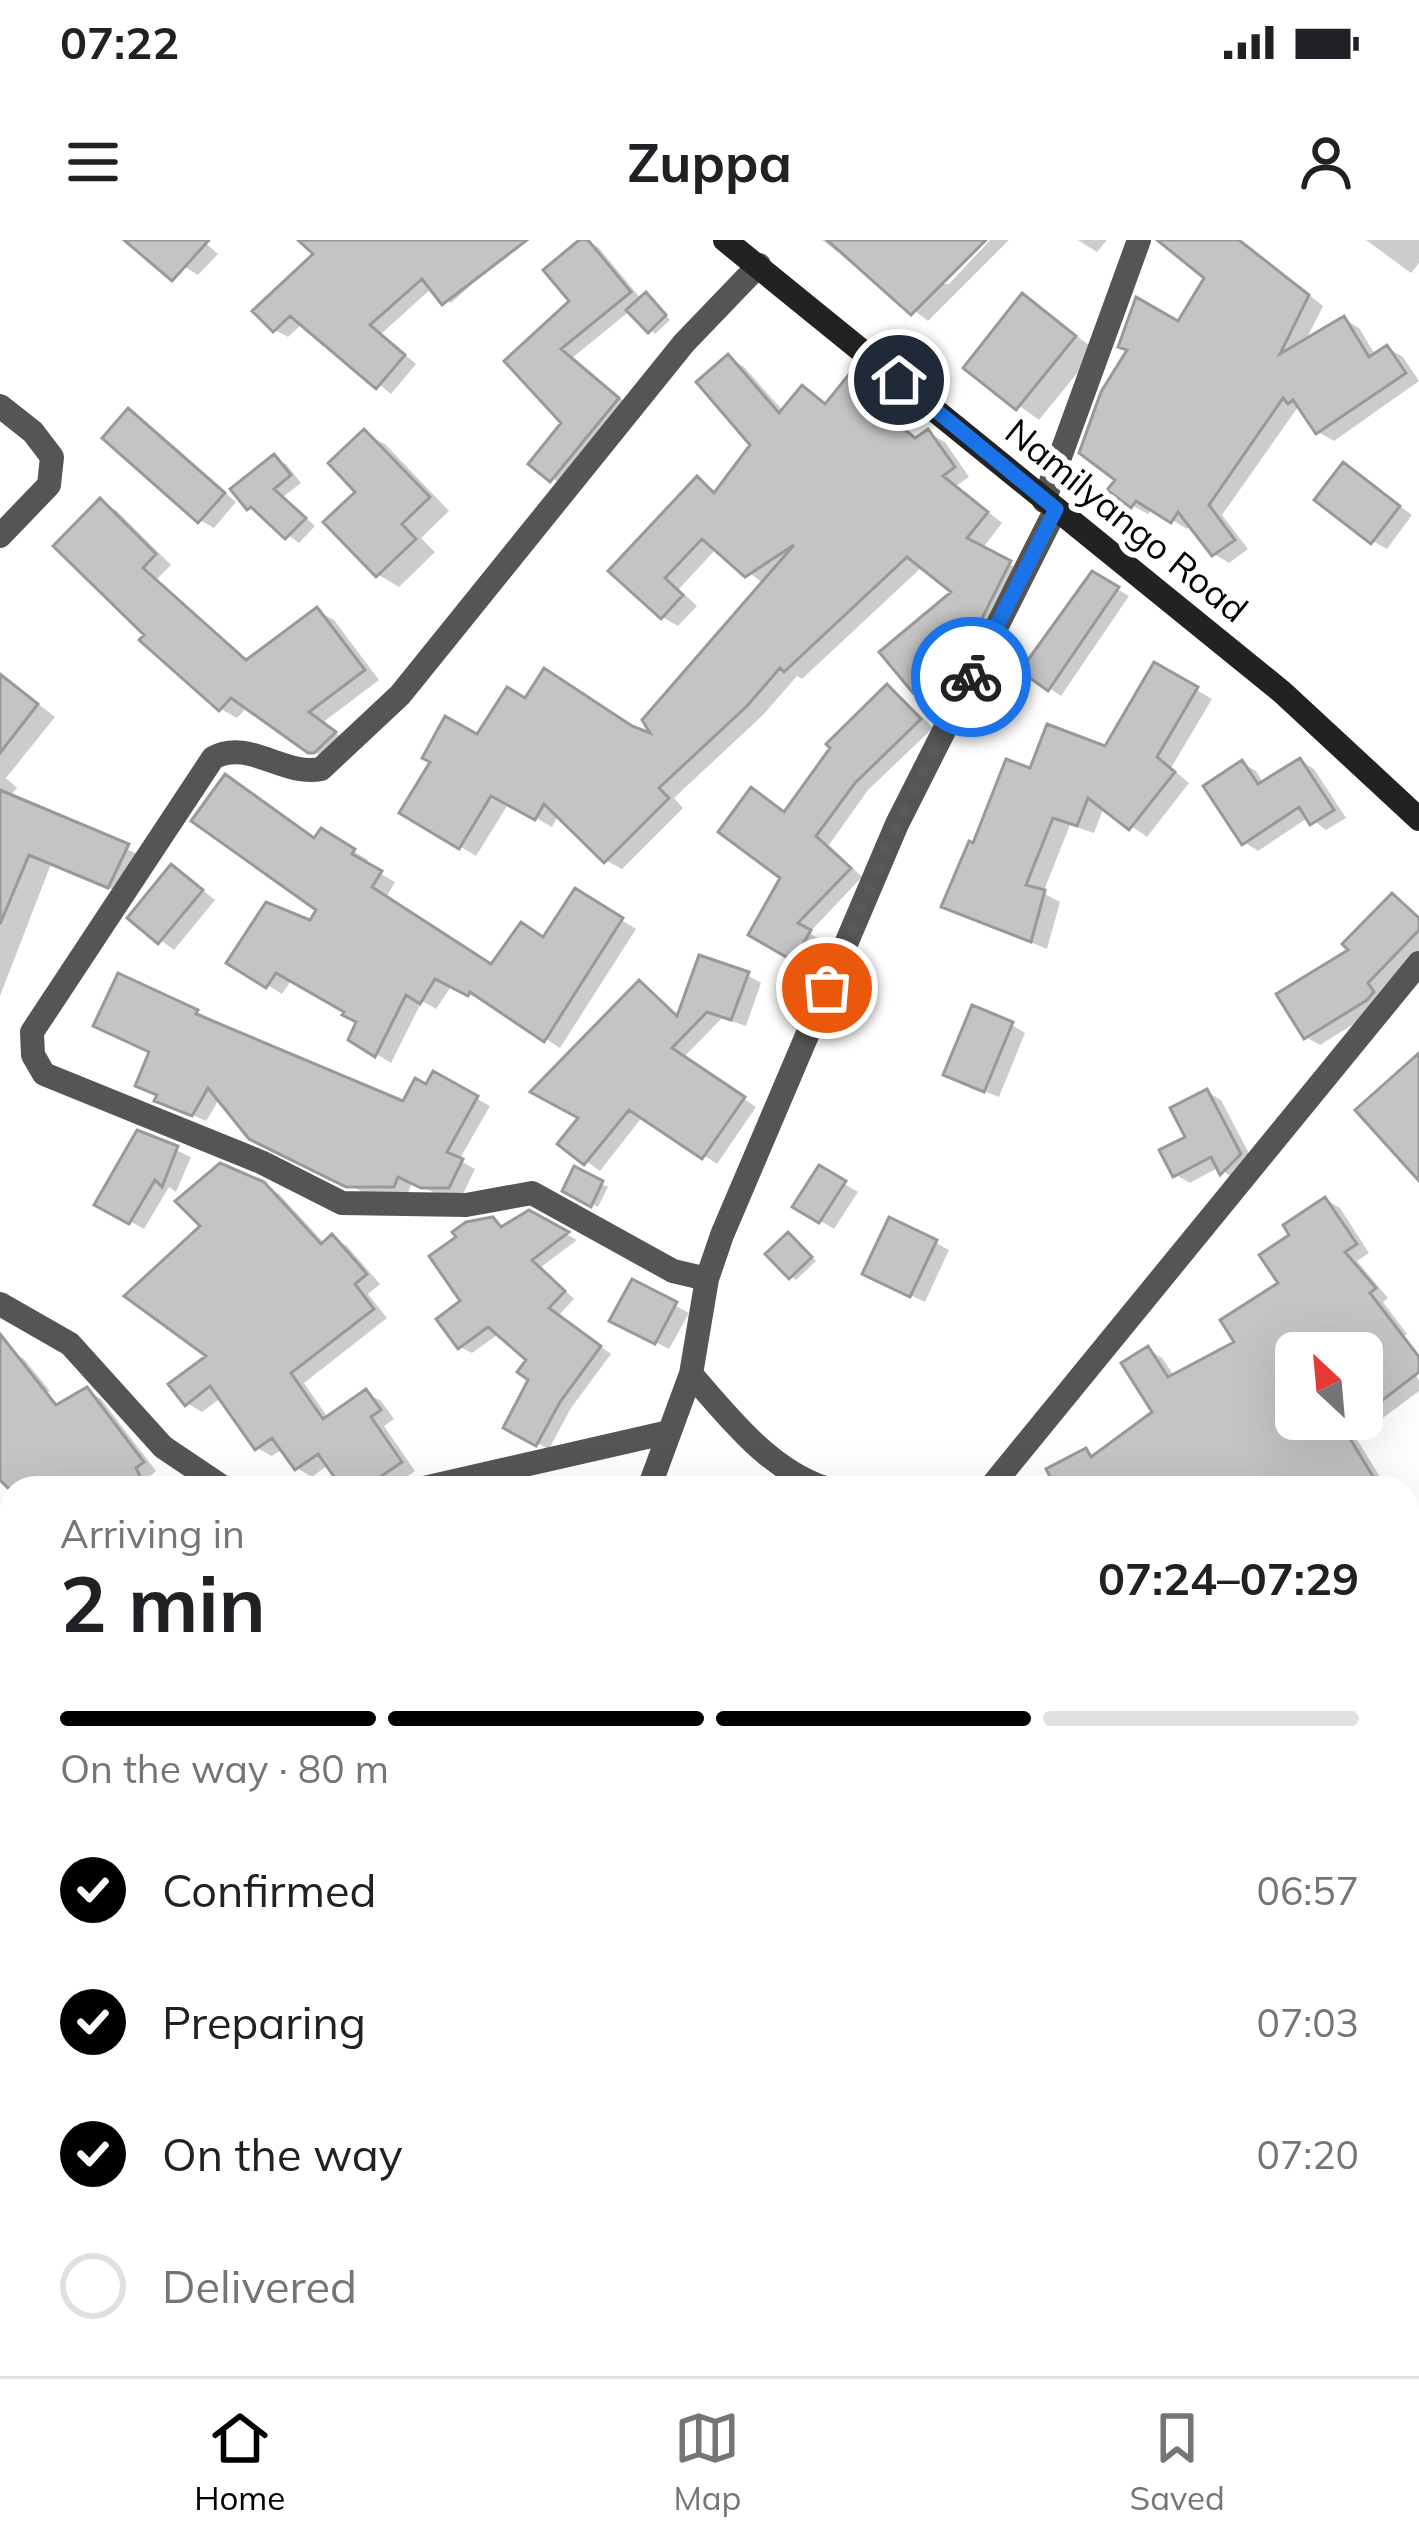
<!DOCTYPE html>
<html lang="en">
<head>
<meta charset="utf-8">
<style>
  body { margin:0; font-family:Mulish,sans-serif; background:#f2f2f2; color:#202124; height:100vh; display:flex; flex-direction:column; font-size:45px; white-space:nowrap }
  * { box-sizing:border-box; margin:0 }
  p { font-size:39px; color:#757577 }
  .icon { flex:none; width:66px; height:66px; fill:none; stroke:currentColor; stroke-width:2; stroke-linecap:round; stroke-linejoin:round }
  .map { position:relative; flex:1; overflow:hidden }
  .sheet { position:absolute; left:0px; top:1236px; width:1419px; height:900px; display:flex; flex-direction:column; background:#fff; border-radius:36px 36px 0 0; box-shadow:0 12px 48px #0002 }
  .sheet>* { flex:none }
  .needle { width:78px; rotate:334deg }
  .tools { position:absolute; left:1275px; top:1092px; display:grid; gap:24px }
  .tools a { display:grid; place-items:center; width:108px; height:108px; border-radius:18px; background:#fff; box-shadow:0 12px 48px #0002; font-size:60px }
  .pin { position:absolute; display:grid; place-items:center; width:102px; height:102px; color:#fff; margin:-51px; border:6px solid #fff; border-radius:50%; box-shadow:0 3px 12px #0007 }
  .courier { position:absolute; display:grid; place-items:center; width:120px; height:120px; margin:-60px; border:9px solid #1a73e8; border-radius:50%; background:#fff; color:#222; box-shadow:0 3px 15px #0007 }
  .headline em { font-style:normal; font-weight:700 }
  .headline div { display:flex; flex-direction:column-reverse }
  .headline { display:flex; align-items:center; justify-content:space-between; height:204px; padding:0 60px }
  h1 { font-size:78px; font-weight:700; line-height:90px }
  .bar { display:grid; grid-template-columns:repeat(4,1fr); gap:18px 12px; align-content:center; height:144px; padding:0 60px }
  .bar i { height:15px; border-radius:9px; background:#e0e0e0 }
  .bar .on { background:#000 }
  .bar p { grid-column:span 4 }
  ol { padding:0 60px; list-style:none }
  li { display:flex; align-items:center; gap:36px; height:132px }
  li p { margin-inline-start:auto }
  li .icon { padding:12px; border-radius:50%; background:#000; color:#fff; stroke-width:4 }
  li:last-child { color:#757577 }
  li i { width:66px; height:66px; border:6px solid #e0e0e0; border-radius:50% }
  .status { display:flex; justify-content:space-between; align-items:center; height:84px; padding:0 60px; background:#fff; direction:ltr }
  .status svg { height:33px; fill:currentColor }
  header { display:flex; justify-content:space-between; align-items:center; height:156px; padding:0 60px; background:#fff; font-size:54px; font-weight:700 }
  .dock { display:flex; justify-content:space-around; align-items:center; height:168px; border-top:3px solid #e0e0e0; background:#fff; font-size:33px; color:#757577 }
  .dock a { display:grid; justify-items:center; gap:6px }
  .dock .on { color:#000 }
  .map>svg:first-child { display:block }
  .shadow { fill:#0003; fill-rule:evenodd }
  .building { fill:#c4c4c4; stroke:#999; stroke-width:3 }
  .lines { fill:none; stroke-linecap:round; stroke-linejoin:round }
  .minor { stroke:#555; stroke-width:24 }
  .secondary { stroke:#222; stroke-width:24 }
  .done { stroke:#595959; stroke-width:12; stroke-dasharray:0 21.6 }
  .route { stroke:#1a73e8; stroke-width:15 }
  .labels { text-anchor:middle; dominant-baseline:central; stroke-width:12; stroke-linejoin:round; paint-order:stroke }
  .street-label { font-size:36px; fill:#000; stroke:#fff }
</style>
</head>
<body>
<div class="status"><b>07:22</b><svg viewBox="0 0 49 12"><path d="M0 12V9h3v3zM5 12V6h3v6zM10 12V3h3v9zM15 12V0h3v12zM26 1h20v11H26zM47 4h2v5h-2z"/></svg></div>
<header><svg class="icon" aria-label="menu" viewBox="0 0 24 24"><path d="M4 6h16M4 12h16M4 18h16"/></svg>Zuppa<svg class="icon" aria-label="person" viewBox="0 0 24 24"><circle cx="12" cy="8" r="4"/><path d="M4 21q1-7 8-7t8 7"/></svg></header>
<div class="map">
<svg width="1419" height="2136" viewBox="0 0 1419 2136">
  <rect width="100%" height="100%" fill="#fff"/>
  <path class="shadow" d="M 162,0 L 202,0 L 218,14 L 198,35 L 185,27 Z
    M 302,0 L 521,0 L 451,63 L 432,48 L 381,94 L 416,124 L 391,154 L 303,83 L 288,97 L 275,90 L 317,13 Z
    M 584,0 L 598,7 L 642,60 L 652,60 L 670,80 L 655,94 L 631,70 L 572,118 L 631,167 L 566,248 L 532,223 L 565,183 L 508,121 L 573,62 Z
    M 822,0 L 982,0 L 941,44 L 949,44 L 990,0 L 1009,0 L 928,81 Z
    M 1078,0 L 1107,0 L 1097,12 Z
    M 1162,0 L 1240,0 L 1323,66 L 1305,102 L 1344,79 L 1359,88 L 1376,116 L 1388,108 L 1403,117 L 1419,141 L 1334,201 L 1318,192 L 1298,167 L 1222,275 L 1248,309 L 1229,323 L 1214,314 L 1191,283 L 1187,289 L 1153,268 L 1148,274 L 1133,266 L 1179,85 L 1208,38 Z
    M 1366,0 L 1419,0 L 1419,23 L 1411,33 Z
    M 1023,57 L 1096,110 L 1039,180 L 967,128 Z
    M 728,118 L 744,127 L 784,172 L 802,149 L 828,166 L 856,131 L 900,163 L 889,176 L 918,200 L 928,193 L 945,202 L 969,237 L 956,246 L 1002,283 L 982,309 L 1026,333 L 983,417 L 931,460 L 915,451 L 956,352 L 923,326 L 802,439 L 797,436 L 763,475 L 674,558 L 683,568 L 622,629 L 605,620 L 559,574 L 552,587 L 509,563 L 476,616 L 404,572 L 478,498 L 527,462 L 657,499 L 764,344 L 717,308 L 679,349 L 697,366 L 678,386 L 662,377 L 613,331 L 697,240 L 718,253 L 754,205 Z
    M 129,172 L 236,262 L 214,288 L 200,280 Z
    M 365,193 L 386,205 L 449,271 L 421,298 L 435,312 L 399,347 L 377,334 L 359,252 Z
    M 275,218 L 286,224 L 301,243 L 283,257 L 315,286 L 299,303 L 249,267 Z
    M 1357,234 L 1412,275 L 1387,309 L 1373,301 Z
    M 100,262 L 117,271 L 171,325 L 157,339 L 250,422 L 317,371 L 334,380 L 379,440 L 322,483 L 350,503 L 328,521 L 248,466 L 237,478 L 221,469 L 148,394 Z
    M 1093,335 L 1129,356 L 1061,456 L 1024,431 Z
    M 1156,426 L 1212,459 L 1171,528 L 1189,543 L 1147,597 L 1104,567 L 1094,593 L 1070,585 L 1043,653 L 1060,662 L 1047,709 L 944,666 L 975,607 L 1032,531 L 1106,509 Z
    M 0,434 L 55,477 L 6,538 L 17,548 L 9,557 L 149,619 L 130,657 L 51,624 L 0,756 Z
    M 888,448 L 901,456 L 933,488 L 868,550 L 829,605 L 862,637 L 809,693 L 823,701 L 808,726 L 752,693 L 784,637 L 786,574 Z
    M 1301,521 L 1314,529 L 1346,578 L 1326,590 L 1309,577 L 1258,611 L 1244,602 L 1242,523 L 1256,531 L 1264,544 Z
    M 322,592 L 368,620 L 365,625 L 395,642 L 386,658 L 492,727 L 544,700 L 576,652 L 636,689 L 560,808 L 485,759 L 484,762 L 452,745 L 436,769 L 422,761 L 391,823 L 352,799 L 359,782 L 347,771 L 292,739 L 282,754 L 230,722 L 312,684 L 320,669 L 316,601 Z
    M 185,636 L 215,660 L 174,710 L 131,678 Z
    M 1393,656 L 1419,676 L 1419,712 L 1380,751 L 1386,761 L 1381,767 L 1320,805 L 1306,797 L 1353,710 Z
    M 747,735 L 761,743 L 746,786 L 722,778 L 684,817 L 756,867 L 717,924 L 643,876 L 600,931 L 562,903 L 582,877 L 640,744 L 680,777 Z
    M 197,772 L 404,865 L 427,848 L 434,835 L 490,866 L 459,920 L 475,929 L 463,954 L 437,954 L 412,942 L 408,953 L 363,952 L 266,906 L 220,858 L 206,881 L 158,860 Z
    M 1012,785 L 1025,793 L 999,857 L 960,842 Z
    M 1207,852 L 1221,860 L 1254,923 L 1236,941 L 1219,927 L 1190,943 L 1176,935 Z
    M 139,893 L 191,917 L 176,952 L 169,947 L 144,989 L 98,963 Z
    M 820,929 L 858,952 L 834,989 L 796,966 Z
    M 576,931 L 608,947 L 598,967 L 566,950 Z
    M 262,945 L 279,954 L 325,1004 L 332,998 L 347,1006 L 380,1044 L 368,1054 L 387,1078 L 304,1143 L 329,1179 L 366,1153 L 381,1161 L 394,1179 L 384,1186 L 415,1231 L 390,1248 L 346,1248 L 329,1224 L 312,1237 L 297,1228 L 283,1209 L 272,1216 L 257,1208 L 222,1157 L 202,1172 L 187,1163 L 211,1116 Z
    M 1326,960 L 1340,968 L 1369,1013 L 1357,1021 L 1388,1058 L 1383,1062 L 1407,1094 L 1399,1098 L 1419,1141 L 1419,1151 L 1356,1198 L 1387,1248 L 1060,1248 L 1086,1212 L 1096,1217 L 1156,1173 L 1148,1109 L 1162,1118 L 1175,1137 L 1238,1103 L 1282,1044 L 1294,996 ZM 1296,1113 L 1362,1113 L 1362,1179 L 1296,1179 Z
    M 529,974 L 577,1000 L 541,1027 L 574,1059 L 558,1076 L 611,1114 L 571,1168 L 549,1209 L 518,1194 L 532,1140 L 531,1120 L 500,1093 L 472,1113 L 460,1107 L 464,1062 L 493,980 L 506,987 Z
    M 795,999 L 816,1021 L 796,1040 L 791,1036 Z
    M 936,1003 L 949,1010 L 925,1062 L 880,1041 Z
    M 633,1043 L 689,1073 L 669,1109 L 613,1080 Z
    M 0,1109 L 23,1118 L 50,1151 L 35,1157 L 56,1248 L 12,1248 L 0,1236 Z
    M 87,1151 L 101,1159 L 156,1231 L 149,1237 L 154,1248 L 86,1248 Z
    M 12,1339 L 12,1375 L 0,1381 L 0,1342 Z
    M 1407,1447 L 1417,1466 L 1407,1471 Z
    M 503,2124 L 553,2124 L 529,2136 L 514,2136 Z"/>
  <path class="building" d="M 124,0 L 209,0 L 172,41 Z
    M 298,0 L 527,0 L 442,65 L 422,39 L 370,85 L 405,115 L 376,149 L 290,76 L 273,92 L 252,71 L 313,14 Z
    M 579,0 L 588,0 L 631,52 L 561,109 L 619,158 L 550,242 L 528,224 L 561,183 L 504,121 L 569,61 L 543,30 Z
    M 827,0 L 986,0 L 911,75 Z
    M 1157,0 L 1239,0 L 1309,55 L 1280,114 L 1344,76 L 1369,117 L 1387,105 L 1406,133 L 1316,194 L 1293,160 L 1288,164 L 1283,158 L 1209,265 L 1235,300 L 1212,316 L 1178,272 L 1171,283 L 1136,261 L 1131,268 L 1107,250 L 1115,240 L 1079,213 L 1101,152 L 1127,110 L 1118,107 L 1136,57 L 1178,81 L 1204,38 Z
    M 646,52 L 666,75 L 648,93 L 626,70 Z
    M 1022,53 L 1076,96 L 1016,170 L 963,128 Z
    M 728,114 L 779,173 L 802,145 L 825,164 L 855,127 L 886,152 L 875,165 L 915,198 L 928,189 L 955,227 L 943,236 L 988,272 L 967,298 L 1011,321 L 967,408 L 913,453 L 879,412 L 951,352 L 907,317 L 784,432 L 780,428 L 747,466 L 659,548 L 669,558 L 604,623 L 544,564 L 535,580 L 491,556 L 459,609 L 399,573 L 430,522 L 422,518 L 445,476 L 477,494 L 507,447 L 525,458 L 544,428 L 632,486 L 650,493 L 642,480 L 794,305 L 745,337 L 702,299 L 665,338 L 683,355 L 661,379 L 608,331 L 697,236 L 714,253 L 750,205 L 696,142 Z
    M 128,168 L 225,253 L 198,283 L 102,198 Z
    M 364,189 L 430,257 L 402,284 L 416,299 L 376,337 L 323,282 L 355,252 L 328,223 Z
    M 274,214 L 291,235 L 274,249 L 306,278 L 285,299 L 251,267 L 247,270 L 230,249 Z
    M 1343,222 L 1400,266 L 1371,304 L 1314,260 Z
    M 100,258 L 156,314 L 143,328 L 246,420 L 317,367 L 365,430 L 309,472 L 336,492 L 314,513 L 308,513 L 231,458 L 219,471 L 139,400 L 144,395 L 53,306 Z
    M 1092,331 L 1119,347 L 1048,451 L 1020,431 Z
    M 1154,422 L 1198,447 L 1157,517 L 1175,532 L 1129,590 L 1088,558 L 1077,586 L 1053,578 L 1026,645 L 1045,650 L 1031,702 L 941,667 L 969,601 L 973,603 L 1006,519 L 1030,528 L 1047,484 L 1105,506 Z
    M 0,434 L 38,464 L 0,513 Z
    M 887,444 L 921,479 L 855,543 L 816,596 L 851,628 L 798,683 L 811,690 L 793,721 L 748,695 L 780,638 L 718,592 L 751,547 L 784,572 L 830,508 L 826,504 Z
    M 1300,518 L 1334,570 L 1310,585 L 1299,567 L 1242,605 L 1203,546 L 1242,520 L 1258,544 Z
    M 225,534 L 314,598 L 321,588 L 355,609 L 352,614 L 382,631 L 372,647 L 491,724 L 521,682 L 543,697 L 575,648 L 623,678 L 544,802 L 470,752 L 468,756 L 435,739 L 420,764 L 406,755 L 375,817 L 348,800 L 356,782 L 342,775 L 344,772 L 276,733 L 266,748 L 226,723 L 266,662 L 310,680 L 316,670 L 191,581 Z
    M 0,550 L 129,604 L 108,648 L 29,615 L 0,684 Z
    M 171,624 L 203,650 L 158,704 L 127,678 Z
    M 1392,653 L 1419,678 L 1419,690 L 1368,743 L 1374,752 L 1367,760 L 1304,799 L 1276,754 L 1348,710 L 1342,704 Z
    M 699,715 L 749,732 L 731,780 L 707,772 L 672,808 L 745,857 L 702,919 L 629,870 L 584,925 L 557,904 L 578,878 L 530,852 L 639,740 L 677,776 Z
    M 118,733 L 198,770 L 196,774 L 403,861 L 415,838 L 426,844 L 433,831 L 478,856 L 447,912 L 463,919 L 449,948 L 421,948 L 398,937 L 394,947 L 346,947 L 249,899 L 208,848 L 192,876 L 154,861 L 157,855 L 135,846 L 149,812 L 93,786 Z
    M 972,765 L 1013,782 L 984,852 L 943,835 Z
    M 1419,813 L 1419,941 L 1355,870 Z
    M 1207,849 L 1241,914 L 1220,935 L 1211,917 L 1173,937 L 1159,910 L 1185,897 L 1170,868 Z
    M 137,890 L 178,906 L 162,947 L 155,940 L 129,984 L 94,965 Z
    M 220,923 L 264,942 L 321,1004 L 332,994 L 367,1034 L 355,1044 L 374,1069 L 291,1133 L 323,1179 L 366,1149 L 381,1170 L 371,1177 L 402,1222 L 364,1248 L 342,1248 L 318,1214 L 295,1230 L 272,1198 L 255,1210 L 210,1146 L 185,1166 L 168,1144 L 206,1116 L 124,1056 L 200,986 L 175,961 Z
    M 819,925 L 846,941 L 819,983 L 792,967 Z
    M 574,926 L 603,941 L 591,967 L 562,951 Z
    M 1325,957 L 1357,1004 L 1345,1012 L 1376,1048 L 1370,1053 L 1419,1117 L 1419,1132 L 1362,1176 L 1362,1113 L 1296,1113 L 1296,1179 L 1338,1179 L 1380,1248 L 1048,1248 L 1054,1244 L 1046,1229 L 1086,1208 L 1091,1217 L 1152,1172 L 1121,1123 L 1148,1106 L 1168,1137 L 1234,1102 L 1220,1080 L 1278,1043 L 1259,1015 L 1289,995 L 1283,985 Z
    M 529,970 L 569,992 L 532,1020 L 565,1051 L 549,1068 L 601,1106 L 560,1162 L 536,1206 L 503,1188 L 528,1140 L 517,1132 L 526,1120 L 488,1087 L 458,1109 L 436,1079 L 460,1061 L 429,1016 L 456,997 L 452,992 L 466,982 L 493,977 L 501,987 Z
    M 889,977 L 937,1000 L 910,1057 L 862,1034 Z
    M 788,992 L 812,1017 L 789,1039 L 765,1014 Z
    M 632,1039 L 677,1062 L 655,1104 L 609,1081 Z
    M 0,1094 L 56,1165 L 87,1147 L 144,1222 L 136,1228 L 146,1248 L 8,1248 L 0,1240 Z"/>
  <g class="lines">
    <path class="minor" d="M 0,166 L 33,192 L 52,217 L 49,245 L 0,296
      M 1044,261 L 1139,0
      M 707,1039 L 673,1031 L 532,953 L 466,965 L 342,963 L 261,922 L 44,834 L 33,815 L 32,792 L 213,518 C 248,498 284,537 321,529 L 400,455 L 684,103 L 759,25
      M 0,1064 L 70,1104 L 163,1207 L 224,1248
      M 691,1134 C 729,1178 770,1230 825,1248
      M 424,1248 L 669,1192
      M 649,1248 L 691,1134 L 707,1039 L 722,995 L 897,584 L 1056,269
      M 990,1248 L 1419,723
      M 1407,1382 L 1419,1380
      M 0,1831 L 12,1833
      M 0,1922 L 12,1880
      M 285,2136 L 291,2124"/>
    <path class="secondary" d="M 725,0 L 1282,452 L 1419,579"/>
  </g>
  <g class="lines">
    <path class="done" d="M 827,748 L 897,584 L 971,437"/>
    <path class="route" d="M 899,140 L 1056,269 L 971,437"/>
  </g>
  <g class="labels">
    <g class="street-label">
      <text transform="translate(1127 280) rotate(39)">Namilyango Road</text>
    </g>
  </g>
</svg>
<div class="tools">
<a><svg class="needle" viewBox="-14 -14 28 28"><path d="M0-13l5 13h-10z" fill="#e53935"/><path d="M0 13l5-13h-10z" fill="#757577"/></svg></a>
</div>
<div class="pin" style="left:827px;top:748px;background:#ea580c"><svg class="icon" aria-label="bag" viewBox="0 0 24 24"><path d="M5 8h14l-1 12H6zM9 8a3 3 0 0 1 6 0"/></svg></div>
<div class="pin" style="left:899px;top:140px;background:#1f2937"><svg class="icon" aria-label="home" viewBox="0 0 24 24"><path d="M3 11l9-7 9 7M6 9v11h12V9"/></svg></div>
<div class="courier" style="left:971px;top:437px"><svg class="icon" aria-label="bike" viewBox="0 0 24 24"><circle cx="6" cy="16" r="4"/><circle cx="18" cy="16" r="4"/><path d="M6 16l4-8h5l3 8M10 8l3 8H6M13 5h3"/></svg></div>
<section class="sheet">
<div class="headline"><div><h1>2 min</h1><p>Arriving in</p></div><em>07:24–07:29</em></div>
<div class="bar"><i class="on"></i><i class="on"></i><i class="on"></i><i></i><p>On the way · 80 m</p></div>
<ol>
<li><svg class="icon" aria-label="check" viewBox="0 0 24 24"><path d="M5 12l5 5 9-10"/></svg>Confirmed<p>06:57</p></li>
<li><svg class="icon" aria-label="check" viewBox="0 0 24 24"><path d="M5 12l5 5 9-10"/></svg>Preparing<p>07:03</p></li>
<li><svg class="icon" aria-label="check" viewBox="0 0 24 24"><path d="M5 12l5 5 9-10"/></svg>On the way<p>07:20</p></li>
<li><i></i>Delivered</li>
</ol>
</section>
</div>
<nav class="dock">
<a class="on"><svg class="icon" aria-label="home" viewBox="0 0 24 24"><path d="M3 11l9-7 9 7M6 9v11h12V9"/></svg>Home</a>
<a><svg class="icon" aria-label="map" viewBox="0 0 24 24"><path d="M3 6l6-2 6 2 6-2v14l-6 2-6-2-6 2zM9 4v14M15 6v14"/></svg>Map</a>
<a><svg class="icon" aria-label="saved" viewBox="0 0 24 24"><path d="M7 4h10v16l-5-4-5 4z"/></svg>Saved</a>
</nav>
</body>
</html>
